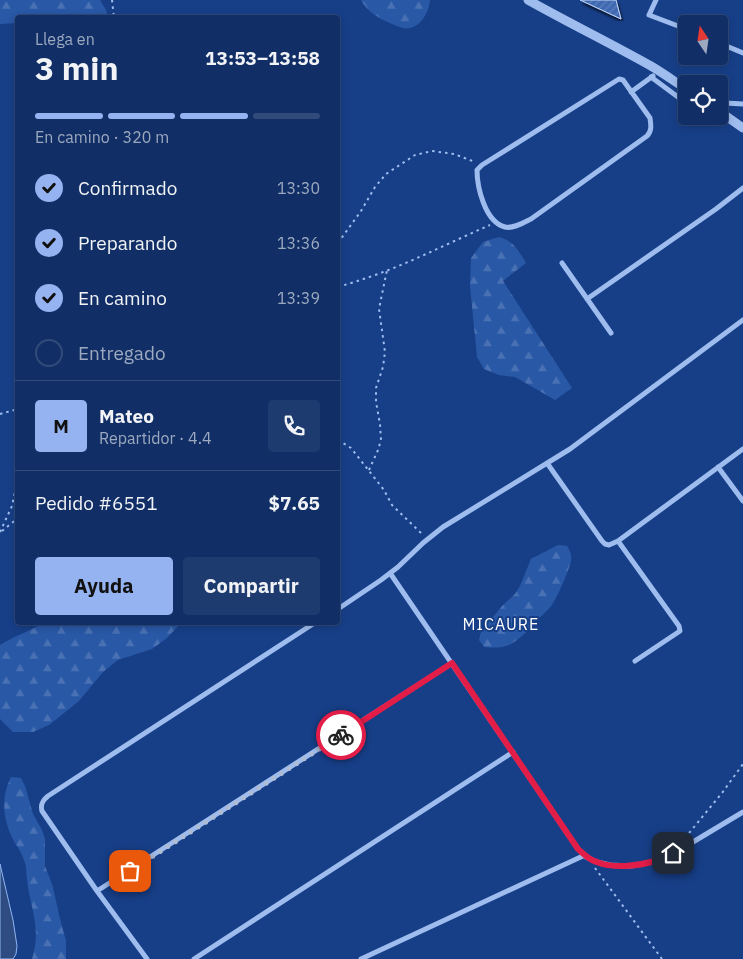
<!DOCTYPE html>
<html lang="es">
<head>
<meta charset="utf-8">
<style>
  body { margin:0; font-family:"IBM Plex Sans",sans-serif; background:#1e3b6f; color:#f1f3f6; height:100vh; display:flex; flex-direction:column; font-size:19px; white-space:nowrap }
  * { box-sizing:border-box; margin:0 }
  p { font-size:16px; color:#9ca9bf }
  .icon { flex:none; width:28px; height:28px; fill:none; stroke:currentColor; stroke-width:2; stroke-linecap:round; stroke-linejoin:round }
  .map { position:relative; flex:1; overflow:hidden }
  .details { position:absolute; left:15px; top:15px; width:325px; height:610px; display:flex; flex-direction:column; background:#112f66; border-radius:5px; box-shadow:0 2px 8px #0003,0 0 0 1px #304a7a }
  .details>* { flex:none }
  .needle { width:32px; rotate:347deg }
  .controls { position:absolute; left:678px; top:15px; display:grid; gap:10px }
  .controls a { display:grid; place-items:center; width:50px; height:50px; border-radius:5px; background:#112f66; box-shadow:0 2px 8px #0003,0 0 0 1px #304a7a; font-size:25px }
  .pin { position:absolute; display:grid; place-items:center; width:42px; height:42px; color:#fff; margin:-21px; border-radius:10px; box-shadow:0 2px 8px #0006 }
  .courier { position:absolute; display:grid; place-items:center; width:50px; height:50px; margin:-25px; border:4px solid #e11d48; border-radius:50%; background:#fff; color:#222; box-shadow:0 1px 6px #0007 }
  .head em { font-style:normal; font-weight:700 }
  .head div { display:flex; flex-direction:column-reverse }
  .head { display:flex; align-items:center; justify-content:space-between; height:85px; padding:0 20px }
  h1 { font-size:32px; font-weight:700; line-height:38px }
  .bar { display:grid; grid-template-columns:repeat(4,1fr); gap:8px 5px; align-content:center; height:60px; padding:0 20px }
  .bar i { height:6px; border-radius:4px; background:#304a7a }
  .bar .current { background:#95b2f1 }
  .bar p { grid-column:span 4 }
  .line { display:flex; align-items:center; gap:12px; padding:0 20px; border-top:1px solid #304a7a }
  .line div { flex:1 }
  .round { display:grid; place-items:center; flex:none; width:52px; height:52px; border-radius:5px; background:#1e3b6f }
  ol { padding:0 20px; list-style:none }
  li { display:flex; align-items:center; gap:15px; height:55px }
  li p { margin-inline-start:auto }
  li .icon { padding:5px; border-radius:50%; background:#95b2f1; color:#111; stroke-width:4 }
  li:last-child { color:#9ca9bf }
  li i { width:28px; height:28px; border:2px solid #304a7a; border-radius:50% }
  .primary-button { display:flex; gap:10px; margin-top:auto; padding:10px 20px }
  .primary-button a { flex:1; height:58px; border-radius:5px; background:#95b2f1; color:#111; font-size:20px; font-weight:700; line-height:58px; text-align:center }
  .primary-button a+a { background:#1e3b6f; color:#f1f3f6 }
  .map>svg:first-child { display:block }
  .forest { fill:url(#forest-firs) }
  .water { fill:#2e4c82; stroke:#90b5f1 }
  .building { fill:url(#building-hatch); stroke:#c4d8fa; filter:url(#shadow) }
  .lines { fill:none; stroke-linecap:round; stroke-linejoin:round }
  .path { stroke:#9ebcee; stroke-width:2; stroke-dasharray:2.5 4; stroke-linecap:butt }
  .minor { stroke:#9ebcee; stroke-width:5 }
  .tertiary { stroke:#9ebcee; stroke-width:9 }
  .done { stroke:#aebcd5; stroke-width:5; stroke-dasharray:0 9 }
  .route { stroke:#e11d48; stroke-width:6 }
  .labels { text-anchor:middle; dominant-baseline:central; stroke-width:4; stroke-linejoin:round; paint-order:stroke }
  .neighbourhood-label { font-size:16px; letter-spacing:1px; fill:#fff; stroke:#173f88 }
</style>
</head>
<body>
<div class="map">
<svg width="743" height="959" viewBox="0 0 743 959">
  <defs>
    <pattern id="forest-firs" width="22" height="20" patternUnits="userSpaceOnUse" patternTransform="scale(1.25)"><rect width="22" height="20" fill="#2958a6"/><path d="M5 1l3.5 6h-7zM16 11l3.5 6h-7z" fill="#4971b3"/></pattern>
    <pattern id="building-hatch" width="6" height="6" patternUnits="userSpaceOnUse" patternTransform="scale(1.25)"><rect width="6" height="6" fill="#3f69b2"/><path d="M-1 1l2-2M0 6l6-6M5 7l2-2" fill="none" stroke="#5c80be"/></pattern>
    <filter id="shadow"><feDropShadow dx="2" dy="3.5" stdDeviation="1" flood-color="#0009"/></filter>
  </defs>
  <rect width="100%" height="100%" fill="#173f88"/>
  <path class="forest" d="M 0,0 L 100,0 L 106,10 L 108,17 L 18,18 L 17,23 L 0,24 Z
    M 361,0 L 430,0 C 429,13 419,31 403,28 C 399,27 395,25 392,24 C 380,19 367,12 361,0 Z
    M 499,237 C 514,241 518,250 526,263 L 503,281 L 572,388 L 555,400 L 515,377 L 499,375 L 484,369 L 477,357 L 470,286 L 471,258 L 483,242 Z
    M 558,545 L 567,546 C 570,551 572,554 571,560 C 571,566 557,598 553,603 C 550,609 544,613 540,617 C 531,626 522,638 511,644 C 503,648 493,648 484,647 L 479,640 L 481,632 L 502,606 L 515,594 L 520,586 L 531,559 Z
    M 44,623 L 44,622 L 181,623 L 167,638 L 152,649 L 118,660 L 103,672 L 79,701 L 49,725 L 33,732 L 13,732 L 0,719 L 0,645 C 14,636 30,631 44,623 Z
    M 11,777 L 21,778 L 25,786 L 33,814 L 42,830 L 45,839 L 45,866 L 53,887 L 59,915 L 66,941 L 66,959 L 32,959 C 42,927 30,909 27,879 C 26,872 27,867 24,860 C 22,854 19,849 15,843 C 3,821 0,799 11,777 Z"/>
  <path class="water" d="M 0,864 L 13,920 L 17,946 L 16,954 L 13,959 L 0,959 Z"/>
  <path class="building" d="M 580,0 L 616,0 L 621,19 Z"/>
  <g class="lines">
    <path class="path" d="M 112,0 L 114,18
      M 338,243 L 361,211 L 375,187 L 386,174 L 415,155 L 432,151 L 454,154 L 475,162
      M 338,287 C 351,283 364,279 378,274 C 416,260 453,241 490,225
      M 0,414 L 18,409
      M 338,440 L 351,448 L 384,490 L 392,505 L 422,534
      M 369,470 L 378,450 L 381,440 L 380,424 L 376,402 L 376,388 L 383,367 L 385,352 L 379,309 L 387,270
      M 2,531 L 18,518
      M 0,532 L 12,506 L 18,477
      M 685,838 L 722,793 L 743,764
      M 595,868 L 662,959"/>
    <path class="minor" d="M 656,0 L 649,15 L 686,29
      M 719,43 L 743,53
      M 651,77 L 686,103
      M 619,79 L 623,80 L 650,118 C 651,125 652,131 647,136 L 531,219 C 523,223 513,229 505,227 C 485,222 477,187 477,170 L 482,165 Z
      M 631,92 L 653,76
      M 719,101 L 725,103 L 743,104
      M 704,116 L 714,120 L 727,117
      M 562,263 L 611,333
      M 587,299 L 716,209 L 743,188
      M 547,463 L 602,541 L 605,544 L 609,545 L 618,541 L 743,449
      M 718,467 L 743,501
      M 618,541 L 679,626 L 680,631 L 635,661
      M 390,573 L 578,849 L 586,857 L 597,862 L 610,865 L 631,866 L 656,861 L 688,845 L 743,812
      M 338,609 L 381,580 L 398,567 L 423,543 L 443,527 L 570,449 L 743,320
      M 97,891 L 452,663
      M 147,959 L 97,891 L 42,811 C 40,804 43,800 48,796 L 316,622
      M 194,959 L 513,752
      M 361,959 L 585,855"/>
    <path class="tertiary" d="M 528,0 C 569,23 610,43 651,66 C 663,73 674,81 686,89
      M 719,111 L 743,128"/>
  </g>
  <g class="lines">
    <path class="done" d="M 130,871 L 341,735"/>
    <path class="route" d="M 341,735 L 452,663 L 578,849 C 584,854 589,860 597,862 C 614,869 638,866 655,861 C 661,860 667,856 673,853"/>
  </g>
  <g class="labels">
    <g class="neighbourhood-label">
      <text x="501" y="624">MICAURE</text>
    </g>
  </g>
</svg>
<div class="controls">
<a><svg class="needle" viewBox="-14 -14 28 28"><path d="M0-13l5 13h-10z" fill="#e53935"/><path d="M0 13l5-13h-10z" fill="#9ca9bf"/></svg></a>
<a><svg class="icon" aria-label="locate" viewBox="0 0 24 24"><circle cx="12" cy="12" r="6"/><path d="M12 2v4M12 18v4M2 12h4M18 12h4"/></svg></a>
</div>
<div class="pin" style="left:130px;top:871px;background:#ea580c"><svg class="icon" aria-label="bag" viewBox="0 0 24 24"><path d="M5 8h14l-1 12H6zM9 8a3 3 0 0 1 6 0"/></svg></div>
<div class="pin" style="left:673px;top:853px;background:#1f2937"><svg class="icon" aria-label="home" viewBox="0 0 24 24"><path d="M3 11l9-7 9 7M6 9v11h12V9"/></svg></div>
<div class="courier" style="left:341px;top:735px"><svg class="icon" aria-label="bike" viewBox="0 0 24 24"><circle cx="6" cy="16" r="4"/><circle cx="18" cy="16" r="4"/><path d="M6 16l4-8h5l3 8M10 8l3 8H6M13 5h3"/></svg></div>
<section class="details">
<div class="head"><div><h1>3 min</h1><p>Llega en</p></div><em>13:53–13:58</em></div>
<div class="bar"><i class="current"></i><i class="current"></i><i class="current"></i><i></i><p>En camino · 320 m</p></div>
<ol>
<li><svg class="icon" aria-label="check" viewBox="0 0 24 24"><path d="M5 12l5 5 9-10"/></svg>Confirmado<p>13:30</p></li>
<li><svg class="icon" aria-label="check" viewBox="0 0 24 24"><path d="M5 12l5 5 9-10"/></svg>Preparando<p>13:36</p></li>
<li><svg class="icon" aria-label="check" viewBox="0 0 24 24"><path d="M5 12l5 5 9-10"/></svg>En camino<p>13:39</p></li>
<li><i></i>Entregado</li>
</ol>
<div class="line" style="height:90px"><b class="round" style="background:#95b2f1;color:#111">M</b><div><b>Mateo</b><p>Repartidor · 4.4</p></div><a class="round"><svg class="icon" aria-label="phone" viewBox="0 0 24 24"><path d="M5 4h4l2 5-3 2q2 4 5 5l2-3 5 2v4C11 20 4 13 5 4z"/></svg></a></div>
<div class="line" style="height:65px"><div>Pedido #6551</div><b>$7.65</b></div>
<div class="primary-button"><a>Ayuda</a><a>Compartir</a></div>
</section>
</div>
</body>
</html>
